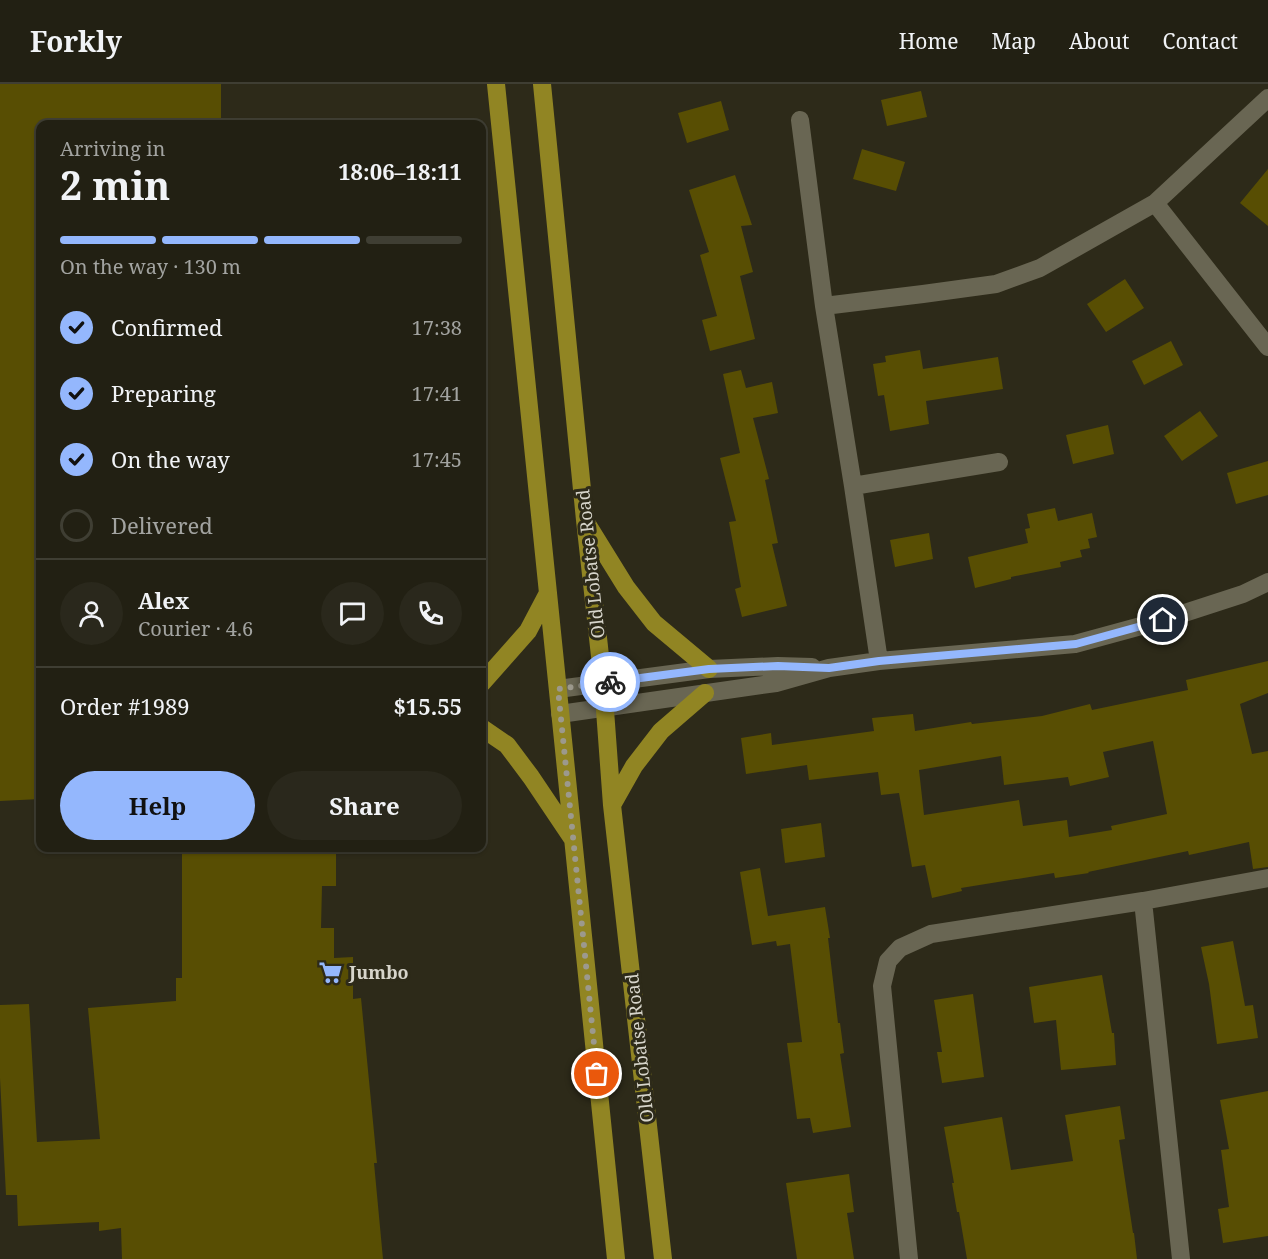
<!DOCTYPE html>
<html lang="en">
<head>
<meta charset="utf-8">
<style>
  body { margin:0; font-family:"Noto Serif",serif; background:#2a281c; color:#f1f3f6; height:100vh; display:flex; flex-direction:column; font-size:22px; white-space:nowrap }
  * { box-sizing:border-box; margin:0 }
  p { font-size:20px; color:#a2a3a0 }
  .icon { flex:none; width:33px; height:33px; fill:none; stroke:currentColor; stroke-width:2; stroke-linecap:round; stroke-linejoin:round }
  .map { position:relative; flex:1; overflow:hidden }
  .sheet { position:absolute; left:36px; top:36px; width:450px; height:732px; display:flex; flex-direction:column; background:#222013; border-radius:12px; box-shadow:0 2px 4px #0004,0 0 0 2px #3f3e33 }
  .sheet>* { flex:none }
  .pin { position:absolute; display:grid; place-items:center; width:51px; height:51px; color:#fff; margin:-26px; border:3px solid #fff; border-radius:50%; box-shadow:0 2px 6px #0007 }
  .courier { position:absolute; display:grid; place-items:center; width:60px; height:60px; margin:-30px; border:4px solid #94b7fd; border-radius:50%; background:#fff; color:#222; box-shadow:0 2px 8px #0007 }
  .overview em { font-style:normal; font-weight:700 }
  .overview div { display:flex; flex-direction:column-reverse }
  .overview { display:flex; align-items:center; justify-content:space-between; height:102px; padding:0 24px }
  h1 { font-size:39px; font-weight:700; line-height:45px }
  .bar { display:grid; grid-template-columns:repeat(4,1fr); gap:9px 6px; align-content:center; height:72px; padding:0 24px }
  .bar i { height:8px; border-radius:4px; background:#3f3e33 }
  .bar .current { background:#94b7fd }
  .bar p { grid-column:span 4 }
  .line { display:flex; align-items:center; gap:15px; padding:0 24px; border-top:2px solid #3f3e33 }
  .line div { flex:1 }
  .round { display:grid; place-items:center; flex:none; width:63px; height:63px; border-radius:32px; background:#2a281c }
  ol { padding:0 24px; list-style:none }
  li { display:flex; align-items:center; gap:18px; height:66px }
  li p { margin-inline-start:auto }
  li .icon { padding:6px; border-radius:50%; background:#94b7fd; color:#111; stroke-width:4 }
  li:last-child { color:#a2a3a0 }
  li i { width:33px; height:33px; border:3px solid #3f3e33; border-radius:50% }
  .button { display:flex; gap:12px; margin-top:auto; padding:12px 24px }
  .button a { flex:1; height:69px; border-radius:36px; background:#94b7fd; color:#111; font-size:24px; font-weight:700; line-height:69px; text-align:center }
  .button a+a { background:#2a281c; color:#f1f3f6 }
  header { display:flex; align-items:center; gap:36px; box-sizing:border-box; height:84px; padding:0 30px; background:#222013; border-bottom:2px solid #3f3e33 }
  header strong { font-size:28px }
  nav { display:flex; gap:33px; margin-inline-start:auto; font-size:21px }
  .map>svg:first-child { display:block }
  .building { fill:#584e03; fill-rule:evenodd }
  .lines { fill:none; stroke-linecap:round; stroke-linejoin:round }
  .minor { stroke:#696653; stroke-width:18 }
  .major { stroke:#918523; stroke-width:18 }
  .done { stroke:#9c998d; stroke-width:6; stroke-dasharray:0 10.8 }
  .route { stroke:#94b7fd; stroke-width:8 }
  .labels { text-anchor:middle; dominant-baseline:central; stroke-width:6; stroke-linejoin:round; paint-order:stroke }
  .street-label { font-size:18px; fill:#d7d5cb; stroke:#2d2a19 }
  .poi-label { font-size:18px; font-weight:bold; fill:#d7d5cb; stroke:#2d2a19; text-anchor:start }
</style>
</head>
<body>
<header>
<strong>Forkly</strong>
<nav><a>Home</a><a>Map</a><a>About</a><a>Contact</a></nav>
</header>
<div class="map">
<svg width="1268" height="1175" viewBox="0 0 1268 1175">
  <rect width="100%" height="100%" fill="#2d2a19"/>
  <path class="building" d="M 0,0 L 221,0 L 221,40 L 40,40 L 40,715 L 0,717 Z
    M 921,7 L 927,33 L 887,42 L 881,16 Z
    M 721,17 L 729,46 L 687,59 L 678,29 Z
    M 862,65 L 905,78 L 896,107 L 853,95 Z
    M 1268,85 L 1268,142 L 1240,119 Z
    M 735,91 L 752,141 L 741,142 L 753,188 L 740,192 L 755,255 L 710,267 L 702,236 L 717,232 L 700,171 L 709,168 L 689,106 Z
    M 1125,195 L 1144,224 L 1106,248 L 1087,220 Z
    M 1171,257 L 1183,281 L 1144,301 L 1132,277 Z
    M 920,266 L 923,285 L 998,273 L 1003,305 L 926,317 L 929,340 L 890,347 L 884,311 L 878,312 L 873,280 L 886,278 L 885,272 Z
    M 741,286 L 746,304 L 772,298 L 778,329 L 753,334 L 769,395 L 765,396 L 778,459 L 772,460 L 787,522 L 742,533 L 735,505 L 741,503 L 729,438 L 736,437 L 720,374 L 740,369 L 723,290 Z
    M 1200,327 L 1218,352 L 1182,377 L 1164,352 Z
    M 1108,341 L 1114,370 L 1073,380 L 1066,351 Z
    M 1268,377 L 1268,411 L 1236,420 L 1227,389 Z
    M 1055,424 L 1058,437 L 1092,429 L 1097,453 L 1088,455 L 1090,464 L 1080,466 L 1082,473 L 1060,478 L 1061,483 L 1011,493 L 1011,495 L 975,504 L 968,473 L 1028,459 L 1025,445 L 1030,444 L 1027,430 Z
    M 929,449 L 933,475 L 895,483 L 890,456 Z
    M 1268,577 L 1268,609 L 1240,620 L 1252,670 L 1268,667 L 1268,783 L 1253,785 L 1249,758 L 1189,771 L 1188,767 L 1088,788 L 1089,789 L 1055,794 L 1054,789 L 961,804 L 962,807 L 932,814 L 925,781 L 912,783 L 899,709 L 881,711 L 878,688 L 809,696 L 807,681 L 746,690 L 741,654 L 771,649 L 772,661 L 874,647 L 872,634 L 913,630 L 915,647 L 971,638 L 972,640 L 1042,632 L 1090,620 L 1092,626 L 1188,606 L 1186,596 ZM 1153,657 L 1167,730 L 1111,742 L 1112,746 L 1069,753 L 1067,736 L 1023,742 L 1019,716 L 924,731 L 919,686 L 1001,672 L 1004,701 L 1068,693 L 1070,702 L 1109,693 L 1103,668 Z
    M 821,739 L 825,773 L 785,779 L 781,745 Z
    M 182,764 L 336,764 L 336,802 L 322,802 L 321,844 L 334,844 L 334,874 L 353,873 L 353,915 L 361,914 L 377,1079 L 374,1079 L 383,1175 L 122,1175 L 121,1144 L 99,1147 L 99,1138 L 18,1142 L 17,1111 L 6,1111 L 0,994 L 0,921 L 29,920 L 37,1058 L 100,1055 L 88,924 L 176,917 L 176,894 L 182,894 Z
    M 760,784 L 768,832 L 825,823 L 830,854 L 828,854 L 838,939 L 840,939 L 844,969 L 840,970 L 851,1043 L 813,1049 L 810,1034 L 797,1035 L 787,959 L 802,958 L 790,860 L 777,862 L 776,857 L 752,861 L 740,788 Z
    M 1233,857 L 1245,922 L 1253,921 L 1258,954 L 1217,960 L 1209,900 L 1201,863 Z
    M 1102,891 L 1112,949 L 1114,949 L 1116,981 L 1061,986 L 1056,936 L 1034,939 L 1029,903 Z
    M 973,910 L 984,993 L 942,999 L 937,968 L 942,968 L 934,916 Z
    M 1268,1007 L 1268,1152 L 1223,1159 L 1218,1125 L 1229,1123 L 1221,1066 L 1229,1065 L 1220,1016 Z
    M 1120,1022 L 1125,1055 L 1119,1056 L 1133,1149 L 1134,1149 L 1137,1175 L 967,1175 L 959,1128 L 957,1128 L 952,1099 L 954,1099 L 944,1043 L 1002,1033 L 1011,1086 L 1073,1077 L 1065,1031 Z
    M 849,1090 L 854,1128 L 847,1129 L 854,1175 L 797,1175 L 786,1099 Z"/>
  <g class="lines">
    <path class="minor" d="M 800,36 L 824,222 L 853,402 L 879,577
      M 1155,119 L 1268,263
      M 824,222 L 923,210 L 996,200 L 1040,184 L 1155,119 L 1268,14
      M 853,402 L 999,378
      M 558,605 L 709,585 L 778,582 L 812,583
      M 560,630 L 776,599 L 829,584 L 879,577 L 1075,560 L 1163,536 L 1243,510 L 1268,498
      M 1143,817 L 1181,1175
      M 909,1175 L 882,902 L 888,877 L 900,864 L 931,850 L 1143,817 L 1268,794"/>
    <path class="major" d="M 496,0 L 616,1175
      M 542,0 L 585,436 L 603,599 L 612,721 L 663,1175
      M 587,440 L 626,503 L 654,539 L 709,585
      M 482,599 L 528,547 L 548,509
      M 482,644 L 507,661 L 531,693 L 572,754
      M 612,721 L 634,682 L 661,647 L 705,609"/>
  </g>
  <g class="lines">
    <path class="done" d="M 597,990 L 558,605 L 610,598"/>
    <path class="route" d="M 610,598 L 709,585 L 778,582 L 829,584 L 879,577 L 1076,560 L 1163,536"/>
  </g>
  <defs>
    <symbol id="supermarket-bare" viewBox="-9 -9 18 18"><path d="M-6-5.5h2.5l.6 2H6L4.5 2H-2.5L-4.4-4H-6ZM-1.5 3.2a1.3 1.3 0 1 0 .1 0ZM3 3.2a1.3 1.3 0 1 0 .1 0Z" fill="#94b7fd" stroke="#2d2a19" stroke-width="2.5" paint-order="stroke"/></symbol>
  </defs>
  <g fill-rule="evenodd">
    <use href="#supermarket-bare" x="314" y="872" width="33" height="33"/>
  </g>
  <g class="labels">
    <g class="street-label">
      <text transform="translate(590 480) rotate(-96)">Old Lobatse Road</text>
      <text transform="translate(639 964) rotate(-96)">Old Lobatse Road</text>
    </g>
    <g class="poi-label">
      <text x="349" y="888">Jumbo</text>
    </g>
  </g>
</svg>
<div class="pin" style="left:597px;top:990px;background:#ea580c"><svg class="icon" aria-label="bag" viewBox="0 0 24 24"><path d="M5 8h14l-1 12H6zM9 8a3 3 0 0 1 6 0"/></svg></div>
<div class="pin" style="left:1163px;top:536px;background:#1f2937"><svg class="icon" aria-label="home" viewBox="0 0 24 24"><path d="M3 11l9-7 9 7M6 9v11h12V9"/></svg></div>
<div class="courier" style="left:610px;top:598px"><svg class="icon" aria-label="bike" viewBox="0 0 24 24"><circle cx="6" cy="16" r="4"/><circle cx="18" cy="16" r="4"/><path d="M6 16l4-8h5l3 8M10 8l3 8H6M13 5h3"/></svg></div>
<section class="sheet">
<div class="overview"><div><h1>2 min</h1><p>Arriving in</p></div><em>18:06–18:11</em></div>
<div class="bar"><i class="current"></i><i class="current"></i><i class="current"></i><i></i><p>On the way · 130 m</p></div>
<ol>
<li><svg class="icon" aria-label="check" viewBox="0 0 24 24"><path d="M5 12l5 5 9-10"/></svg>Confirmed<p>17:38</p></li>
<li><svg class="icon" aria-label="check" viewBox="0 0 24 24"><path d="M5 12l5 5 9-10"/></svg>Preparing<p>17:41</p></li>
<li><svg class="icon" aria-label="check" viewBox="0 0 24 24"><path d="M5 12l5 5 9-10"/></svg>On the way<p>17:45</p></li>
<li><i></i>Delivered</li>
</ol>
<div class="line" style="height:108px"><a class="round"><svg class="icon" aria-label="person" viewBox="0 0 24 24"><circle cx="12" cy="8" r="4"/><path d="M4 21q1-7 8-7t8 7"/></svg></a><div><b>Alex</b><p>Courier · 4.6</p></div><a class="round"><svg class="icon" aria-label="chat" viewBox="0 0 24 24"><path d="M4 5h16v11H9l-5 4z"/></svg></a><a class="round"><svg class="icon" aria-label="phone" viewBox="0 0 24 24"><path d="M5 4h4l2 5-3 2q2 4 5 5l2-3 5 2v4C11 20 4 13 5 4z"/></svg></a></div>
<div class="line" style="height:78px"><div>Order #1989</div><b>$15.55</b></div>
<div class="button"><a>Help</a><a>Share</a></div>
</section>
</div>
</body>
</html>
